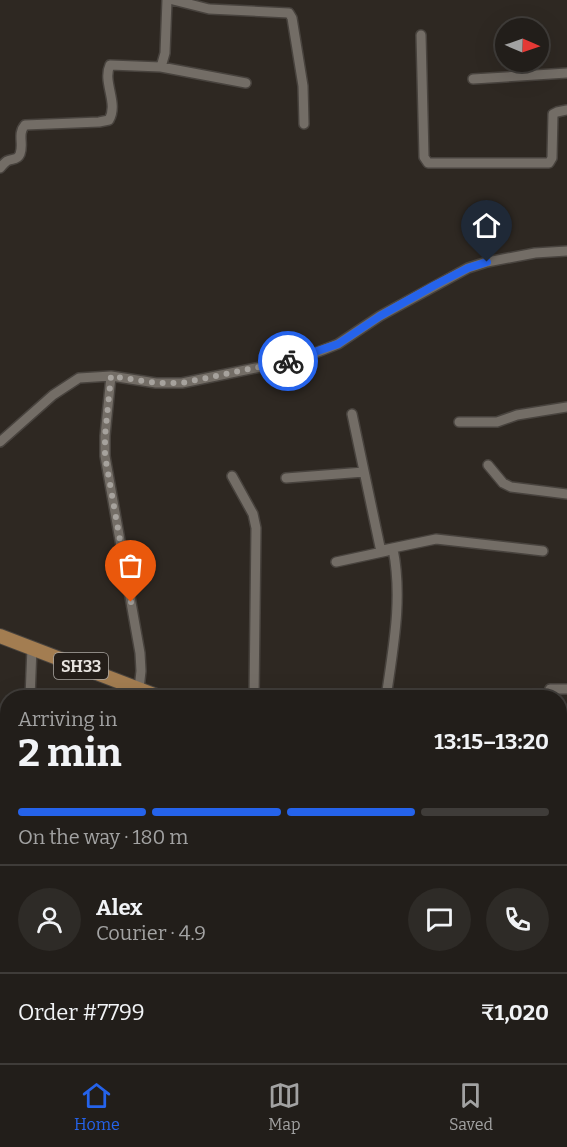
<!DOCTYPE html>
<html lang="en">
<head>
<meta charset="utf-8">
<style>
  body { margin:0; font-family:Bitter,serif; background:#2e2b27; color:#f1f3f6; height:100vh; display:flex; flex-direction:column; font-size:22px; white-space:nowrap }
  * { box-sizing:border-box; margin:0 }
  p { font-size:20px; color:#a2a2a2 }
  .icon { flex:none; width:33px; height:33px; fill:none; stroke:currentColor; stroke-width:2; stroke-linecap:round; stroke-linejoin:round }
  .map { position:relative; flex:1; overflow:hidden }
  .sheet { position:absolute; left:0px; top:690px; width:567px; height:374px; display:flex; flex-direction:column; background:#221e1a; border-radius:24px 24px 0 0; box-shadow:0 6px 24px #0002,0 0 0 2px #3f3c39 }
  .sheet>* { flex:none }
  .needle { width:39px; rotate:92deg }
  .tools { position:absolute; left:495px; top:18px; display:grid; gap:12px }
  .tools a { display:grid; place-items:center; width:54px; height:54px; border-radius:50%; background:#221e1a; box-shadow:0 6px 24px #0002,0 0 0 2px #3f3c39; font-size:30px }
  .pin { position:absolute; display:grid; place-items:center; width:51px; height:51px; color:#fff; margin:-62px -26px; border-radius:50% 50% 50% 0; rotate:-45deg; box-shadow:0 0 6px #0007 }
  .pin .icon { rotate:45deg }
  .courier { position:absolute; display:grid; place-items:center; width:60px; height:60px; margin:-30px; border:4px solid #2563eb; border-radius:50%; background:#fff; color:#222; box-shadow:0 2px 8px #0007 }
  .headline em { font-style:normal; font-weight:700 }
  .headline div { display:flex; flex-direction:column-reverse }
  .headline { display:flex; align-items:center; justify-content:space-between; height:102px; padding:0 18px }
  h1 { font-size:39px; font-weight:700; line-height:45px }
  .bar { display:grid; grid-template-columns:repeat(4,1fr); gap:9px 6px; align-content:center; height:72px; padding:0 18px }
  .bar i { height:8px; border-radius:4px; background:#3f3c39 }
  .bar .on { background:#2563eb }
  .bar p { grid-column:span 4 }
  .line { display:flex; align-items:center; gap:15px; padding:0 18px; border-top:2px solid #3f3c39 }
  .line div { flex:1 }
  .round { display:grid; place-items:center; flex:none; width:63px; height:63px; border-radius:32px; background:#2e2b27 }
  .dock { display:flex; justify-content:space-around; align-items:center; height:84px; border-top:2px solid #3f3c39; background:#221e1a; font-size:16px; color:#a2a2a2 }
  .dock a { display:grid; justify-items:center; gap:3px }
  .dock .on { color:#2563eb }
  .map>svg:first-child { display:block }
  .building { fill:#c4bcb5 }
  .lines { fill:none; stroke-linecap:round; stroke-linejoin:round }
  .street-casing { stroke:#48433e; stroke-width:12 }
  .primary-casing { stroke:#48433e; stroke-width:16 }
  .street { stroke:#736d66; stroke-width:9 }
  .primary { stroke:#a37d51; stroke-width:14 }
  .done { stroke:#a6a29d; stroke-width:6; stroke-dasharray:0 10.8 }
  .route { stroke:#2563eb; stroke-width:8 }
  .labels { text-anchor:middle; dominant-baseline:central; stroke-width:6; stroke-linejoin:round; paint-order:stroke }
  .shield { fill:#241e19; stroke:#aca8a4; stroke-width:1.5 }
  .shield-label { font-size:16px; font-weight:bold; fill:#e7e3df }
</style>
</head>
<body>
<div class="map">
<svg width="567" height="1063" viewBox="0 0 567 1063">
  <rect width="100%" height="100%" fill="#2e2822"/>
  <path class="building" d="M 463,1056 L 476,1056 L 477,1063 L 459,1063 L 458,1057 Z"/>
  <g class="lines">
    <defs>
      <path id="street" d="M 173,0 L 209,9 L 289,13 L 292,18 L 303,86 L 304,124
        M 421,35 L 424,157 L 428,163 L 549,163 L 552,158 L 553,114 L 557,112 L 567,110
        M 161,67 L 165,53 L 167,0
        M 473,79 L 567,73
        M 0,168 C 2,166 4,163 7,161 C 12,158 17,161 20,154 C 24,144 17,134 25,125 L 99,122 L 109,120 C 119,103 102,82 110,65 L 161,67 L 246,83
        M 111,376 L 105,436 L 105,456 L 140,653 L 141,671 L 139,689
        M 352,414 L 380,547 L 383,550 L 436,539 L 543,551
        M 459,422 L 497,422 L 517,415 L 567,407
        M 0,442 L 53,395 L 79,378 L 111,376 L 156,383 L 182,383 L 285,362 L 310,355 L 338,344 L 380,316 L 468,268 L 487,262 L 535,253 L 567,251
        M 488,465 L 503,483 L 511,487 L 567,494
        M 232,476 L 253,514 L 256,528 L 254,698
        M 286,478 L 364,472
        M 336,562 L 387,551
        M 30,698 L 32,647
        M 386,698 C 393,648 403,599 393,549
        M 546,698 L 550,689 L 567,689
        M 0,771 L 8,770
        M 0,823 L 4,877
        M 204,1056 L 205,1063
        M 314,1056 L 315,1063
        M 446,1056 L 447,1063
        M 550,1056 L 551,1063
        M 111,1063 L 115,1061 L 117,1056"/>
      <path id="primary" d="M 0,636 L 162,698
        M 560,850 L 567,853"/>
    </defs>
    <use href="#street" class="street-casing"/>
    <use href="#primary" class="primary-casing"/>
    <use href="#street" class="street"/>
    <use href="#primary" class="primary"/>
  </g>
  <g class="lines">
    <path class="done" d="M 131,602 L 105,456 L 105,436 L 111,376 L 156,383 L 182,383 L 288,361"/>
    <path class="route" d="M 288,361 L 338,344 L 380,316 L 435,285 L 468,268 L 487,262"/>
  </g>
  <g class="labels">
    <rect class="shield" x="54" y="653" width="54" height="26" rx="4.5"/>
    <g class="shield-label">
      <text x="81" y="666">SH33</text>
    </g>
  </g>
</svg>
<div class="tools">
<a><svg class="needle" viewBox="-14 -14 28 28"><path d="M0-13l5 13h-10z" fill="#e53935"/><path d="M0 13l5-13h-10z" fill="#a2a2a2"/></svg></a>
</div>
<div class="pin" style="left:131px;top:602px;background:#ea580c"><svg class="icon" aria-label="bag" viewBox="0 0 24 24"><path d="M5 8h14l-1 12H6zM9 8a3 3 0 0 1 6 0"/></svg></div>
<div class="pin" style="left:487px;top:262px;background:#1f2937"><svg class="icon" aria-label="home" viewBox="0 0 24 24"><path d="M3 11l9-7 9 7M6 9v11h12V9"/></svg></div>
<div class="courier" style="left:288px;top:361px"><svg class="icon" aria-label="bike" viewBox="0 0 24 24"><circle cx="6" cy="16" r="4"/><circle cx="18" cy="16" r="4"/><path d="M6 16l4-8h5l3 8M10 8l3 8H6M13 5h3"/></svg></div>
<section class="sheet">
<div class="headline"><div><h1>2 min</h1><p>Arriving in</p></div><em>13:15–13:20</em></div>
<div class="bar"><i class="on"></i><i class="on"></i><i class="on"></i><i></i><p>On the way · 180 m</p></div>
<div class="line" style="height:108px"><a class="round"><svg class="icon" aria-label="person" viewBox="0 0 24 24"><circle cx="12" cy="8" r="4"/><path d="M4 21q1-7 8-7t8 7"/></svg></a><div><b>Alex</b><p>Courier · 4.9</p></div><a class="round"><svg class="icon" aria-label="chat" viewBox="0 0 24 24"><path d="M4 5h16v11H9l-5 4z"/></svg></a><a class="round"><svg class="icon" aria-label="phone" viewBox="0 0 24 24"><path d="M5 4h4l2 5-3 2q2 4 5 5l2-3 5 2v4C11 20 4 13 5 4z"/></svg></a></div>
<div class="line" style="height:78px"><div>Order #7799</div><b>₹1,020</b></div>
</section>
</div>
<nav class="dock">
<a class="on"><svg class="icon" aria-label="home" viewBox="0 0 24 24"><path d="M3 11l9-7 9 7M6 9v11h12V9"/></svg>Home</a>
<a><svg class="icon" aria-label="map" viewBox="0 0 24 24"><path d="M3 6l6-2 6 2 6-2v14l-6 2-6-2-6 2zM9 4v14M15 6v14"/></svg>Map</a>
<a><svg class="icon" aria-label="saved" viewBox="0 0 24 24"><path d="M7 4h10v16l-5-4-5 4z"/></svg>Saved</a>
</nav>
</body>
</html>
